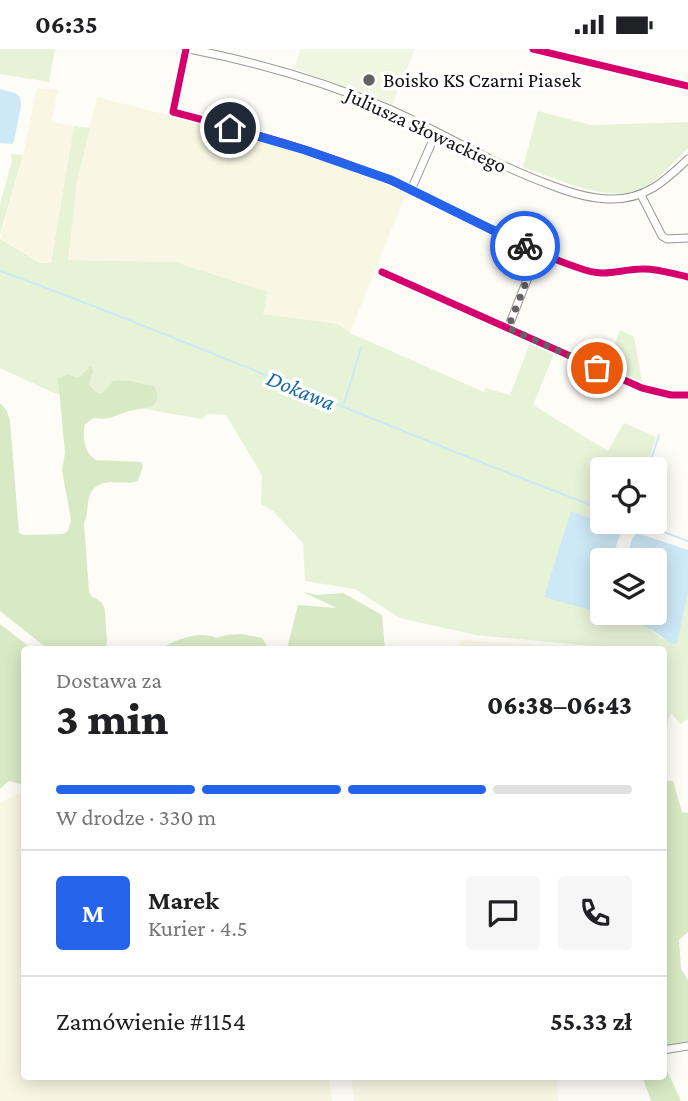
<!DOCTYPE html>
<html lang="pl">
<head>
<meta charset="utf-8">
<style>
  body { margin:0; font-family:"Crimson Pro",serif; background:#f6f6f6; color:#202124; height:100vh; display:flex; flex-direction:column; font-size:26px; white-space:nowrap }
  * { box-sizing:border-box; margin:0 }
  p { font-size:23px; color:#757577 }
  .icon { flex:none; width:38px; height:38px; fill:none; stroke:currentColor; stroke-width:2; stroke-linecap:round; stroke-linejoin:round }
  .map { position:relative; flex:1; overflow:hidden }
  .panel { position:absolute; left:21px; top:597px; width:646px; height:434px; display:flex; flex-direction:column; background:#fff; border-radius:7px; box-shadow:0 4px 18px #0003 }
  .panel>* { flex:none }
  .tools { position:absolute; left:590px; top:408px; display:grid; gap:14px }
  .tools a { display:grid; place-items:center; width:77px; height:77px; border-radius:7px; background:#fff; box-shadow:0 4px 18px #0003; font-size:35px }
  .pin { position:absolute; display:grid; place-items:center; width:60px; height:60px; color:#fff; margin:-30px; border:4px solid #fff; border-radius:50%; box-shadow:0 2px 7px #0007 }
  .courier { position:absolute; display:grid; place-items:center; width:70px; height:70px; margin:-35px; border:5px solid #2563eb; border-radius:50%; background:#fff; color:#222; box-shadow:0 2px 9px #0007 }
  .summary em { font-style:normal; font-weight:800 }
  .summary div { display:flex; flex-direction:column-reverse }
  .summary { display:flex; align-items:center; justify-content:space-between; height:119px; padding:0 35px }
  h1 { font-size:46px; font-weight:800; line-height:52px }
  .bar { display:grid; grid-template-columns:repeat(4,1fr); gap:10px 7px; align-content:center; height:84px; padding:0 35px }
  .bar i { height:9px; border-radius:5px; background:#e0e0e0 }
  .bar .active { background:#2563eb }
  .bar p { grid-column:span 4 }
  .line { display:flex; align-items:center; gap:18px; padding:0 35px; border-top:2px solid #e0e0e0 }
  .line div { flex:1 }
  .round { display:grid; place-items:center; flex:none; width:74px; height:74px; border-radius:7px; background:#f6f6f6 }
  .status { display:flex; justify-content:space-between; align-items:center; height:49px; padding:0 35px; background:#fff; direction:ltr }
  .status svg { height:19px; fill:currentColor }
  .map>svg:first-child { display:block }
  .farmland { fill:#f9f7e4 }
  .green { fill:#e7f3d7 }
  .forest { fill:#d8eac5 }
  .pitch { fill:#f0f6e1 }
  .water { fill:#cde8f7 }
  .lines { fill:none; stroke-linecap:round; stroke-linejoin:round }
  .stream { stroke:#cde8f7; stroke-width:2 }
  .minor-casing { stroke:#979795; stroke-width:9 }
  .minor { stroke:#fffffe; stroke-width:7 }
  .cycleway-casing { stroke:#fff; stroke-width:11 }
  .cycleway { stroke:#d6006c; stroke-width:7 }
  .done { stroke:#646362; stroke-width:7; stroke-dasharray:0 12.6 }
  .route { stroke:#2563eb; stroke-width:9 }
  .poi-dot { fill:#646362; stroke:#fff; stroke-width:2.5 }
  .labels { text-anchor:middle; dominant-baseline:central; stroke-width:7; stroke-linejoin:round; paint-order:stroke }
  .poi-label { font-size:21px; fill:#111; stroke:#fff; text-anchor:start }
  .street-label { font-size:21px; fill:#111; stroke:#fff }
  .water-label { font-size:23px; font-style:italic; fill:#1768a6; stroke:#fff }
</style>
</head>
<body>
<div class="status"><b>06:35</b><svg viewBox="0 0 49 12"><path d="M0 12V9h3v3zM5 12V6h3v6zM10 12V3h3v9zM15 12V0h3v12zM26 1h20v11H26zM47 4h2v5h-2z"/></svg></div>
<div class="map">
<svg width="688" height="1052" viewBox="0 0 688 1052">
  <rect width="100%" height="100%" fill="#fdfcf7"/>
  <path class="farmland" d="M 37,39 L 58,41 L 51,73 L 74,77 L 51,214 L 41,214 L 0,190 L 23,106 Z
    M 97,48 L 270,92 L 314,106 L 407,142 L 350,284 L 338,275 L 262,265 L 268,243 L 175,213 L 67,211 L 77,133 Z
    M 461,591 L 568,598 L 569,600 L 462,600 Z
    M 21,743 L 24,757 L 24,1027 L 329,1027 L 332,1052 L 0,1052 L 0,754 Z
    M 351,1027 L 556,1027 L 558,1052 L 354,1052 Z"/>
  <path class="green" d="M 0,0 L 55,0 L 49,33 L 0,25 Z
    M 538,62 L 591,76 L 688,73 L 688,99 C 677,109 656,133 644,139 C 610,156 556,129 523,118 Z
    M 74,77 L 90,79 L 77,133 L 68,211 L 175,213 L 268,243 L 263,265 L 338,275 L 350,284 L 484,343 L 486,339 L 510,346 L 530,294 L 555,302 L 533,356 L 608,402 L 624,374 L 656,388 L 646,420 L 602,420 L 602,472 L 627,473 L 620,486 L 614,478 L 571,462 L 594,562 L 602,540 L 602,564 C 622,564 647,576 663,590 L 688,538 L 688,670 L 680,675 L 671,664 L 663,686 L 663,600 L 622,600 L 476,586 L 400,569 L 355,540 L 305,532 L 303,494 L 273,462 L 261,455 L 262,426 L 226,366 L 207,365 L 202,370 L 54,344 L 0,319 L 0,190 L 40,214 L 51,214 Z
    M 11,105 L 23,106 L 0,186 L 0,155 L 12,112 Z
    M 620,281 L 634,288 L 642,334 L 605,322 Z"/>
  <path class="forest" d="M 91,317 L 93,322 L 89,336 L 97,344 L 102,345 L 113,332 C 131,329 138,336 154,337 C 165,358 147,359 134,361 C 117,364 113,372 94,369 L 85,375 C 82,388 84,404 96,411 L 141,413 L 143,417 L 138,432 C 123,437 98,426 90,446 C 86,456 89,464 84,474 L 89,543 L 92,548 C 107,552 105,564 106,577 C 106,587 109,591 105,600 L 48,600 L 0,562 L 0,354 L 7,362 L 10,372 L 19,484 L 24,486 L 63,485 L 68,482 L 71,471 L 62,421 L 65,404 L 58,330 L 68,325 L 78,329 Z
    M 303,543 L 318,546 L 343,544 L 382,566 L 385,600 L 287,600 L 298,556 L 337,559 Z
    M 0,575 L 32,600 L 24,600 L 24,739 L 20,735 L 9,732 L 0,740 Z
    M 242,585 L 262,589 L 269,600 L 160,600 C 175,591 199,581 216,589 L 226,586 Z
    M 663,732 L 673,732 L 682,763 L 688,764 L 688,883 L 679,891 L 681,920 L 688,931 L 688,993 L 663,998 Z
    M 663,1013 L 681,1052 L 651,1052 L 642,1027 L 663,1027 Z"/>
  <path class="pitch" d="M 301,0 L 415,0 L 392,56 L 294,19 Z"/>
  <path class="water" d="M 0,40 L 15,44 L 20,48 L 21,57 L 14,92 L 12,95 L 0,94 Z
    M 571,462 L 614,478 L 620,486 L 611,511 L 602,511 L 602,540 L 594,562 L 544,548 Z
    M 637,484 L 688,501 L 688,543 L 677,594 L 672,595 L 654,582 L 617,564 L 654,564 L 654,511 L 626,511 L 632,490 Z"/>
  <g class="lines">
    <path class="stream" d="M 0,222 C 203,296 400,385 602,460
      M 343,358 L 361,299
      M 648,420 L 659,386
      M 635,472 L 688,492"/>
    <defs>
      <path id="minor" d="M 186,0 L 173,63 C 246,82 321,102 391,132 C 454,159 513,197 579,219 C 606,229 615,221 641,220 C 657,219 673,225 688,228
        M 189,0 C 257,13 325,33 389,60 C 443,84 493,115 548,135 C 568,143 589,150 610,150 C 645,151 665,132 688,110
        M 533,0 L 688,37
        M 411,141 L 436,84
        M 641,146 L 662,187 L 667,190 L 688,189
        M 382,223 L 642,339 L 671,346 L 688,346
        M 508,279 L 538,203
        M 663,1001 L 688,997"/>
    </defs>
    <use href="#minor" class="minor-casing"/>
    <use href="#minor" class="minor"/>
    <defs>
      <path id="cycleway" d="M 186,0 L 173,63 C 246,82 321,102 391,132 C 454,159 513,197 579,219 C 606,229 615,221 641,220 C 657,219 673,225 688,228
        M 533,0 L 688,37
        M 382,223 L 642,339 L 671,346 L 688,346"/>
    </defs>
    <use href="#cycleway" class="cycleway-casing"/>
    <use href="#cycleway" class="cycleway"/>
  </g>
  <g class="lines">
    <path class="done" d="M 525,197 L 538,203 L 508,279 L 597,319"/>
    <path class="route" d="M 230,79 L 305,101 L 391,131 L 525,197"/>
  </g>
  <circle class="poi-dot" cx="369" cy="31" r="7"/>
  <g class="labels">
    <g class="poi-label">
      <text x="383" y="31">Boisko KS Czarni Piasek</text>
    </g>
    <g class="street-label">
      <text transform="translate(426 81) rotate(25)">Juliusza Słowackiego</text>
    </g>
    <g class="water-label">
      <text transform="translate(301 341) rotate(22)">Dokawa</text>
    </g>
  </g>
</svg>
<div class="tools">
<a><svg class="icon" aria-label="locate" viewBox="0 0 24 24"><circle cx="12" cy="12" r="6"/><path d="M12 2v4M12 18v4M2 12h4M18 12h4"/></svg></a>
<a><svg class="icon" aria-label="layers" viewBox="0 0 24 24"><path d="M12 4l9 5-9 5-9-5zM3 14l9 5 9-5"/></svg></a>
</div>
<div class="pin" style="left:597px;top:319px;background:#ea580c"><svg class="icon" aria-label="bag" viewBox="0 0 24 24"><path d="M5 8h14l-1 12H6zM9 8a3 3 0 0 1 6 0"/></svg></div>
<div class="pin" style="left:230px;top:79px;background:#1f2937"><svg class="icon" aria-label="home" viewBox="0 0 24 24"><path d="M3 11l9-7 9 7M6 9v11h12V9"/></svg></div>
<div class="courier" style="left:525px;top:197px"><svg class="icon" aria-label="bike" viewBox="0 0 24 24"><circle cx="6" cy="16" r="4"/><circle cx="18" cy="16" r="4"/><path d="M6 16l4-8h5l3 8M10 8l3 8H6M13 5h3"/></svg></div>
<section class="panel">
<div class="summary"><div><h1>3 min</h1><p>Dostawa za</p></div><em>06:38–06:43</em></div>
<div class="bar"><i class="active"></i><i class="active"></i><i class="active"></i><i></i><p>W drodze · 330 m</p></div>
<div class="line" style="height:126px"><b class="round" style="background:#2563eb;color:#fff">M</b><div><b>Marek</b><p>Kurier · 4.5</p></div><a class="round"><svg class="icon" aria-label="chat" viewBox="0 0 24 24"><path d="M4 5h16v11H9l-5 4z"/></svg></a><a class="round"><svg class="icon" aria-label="phone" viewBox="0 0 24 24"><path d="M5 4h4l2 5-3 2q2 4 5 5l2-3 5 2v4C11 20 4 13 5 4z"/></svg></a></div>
<div class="line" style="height:91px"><div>Zamówienie #1154</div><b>55.33 zł</b></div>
</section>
</div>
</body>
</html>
